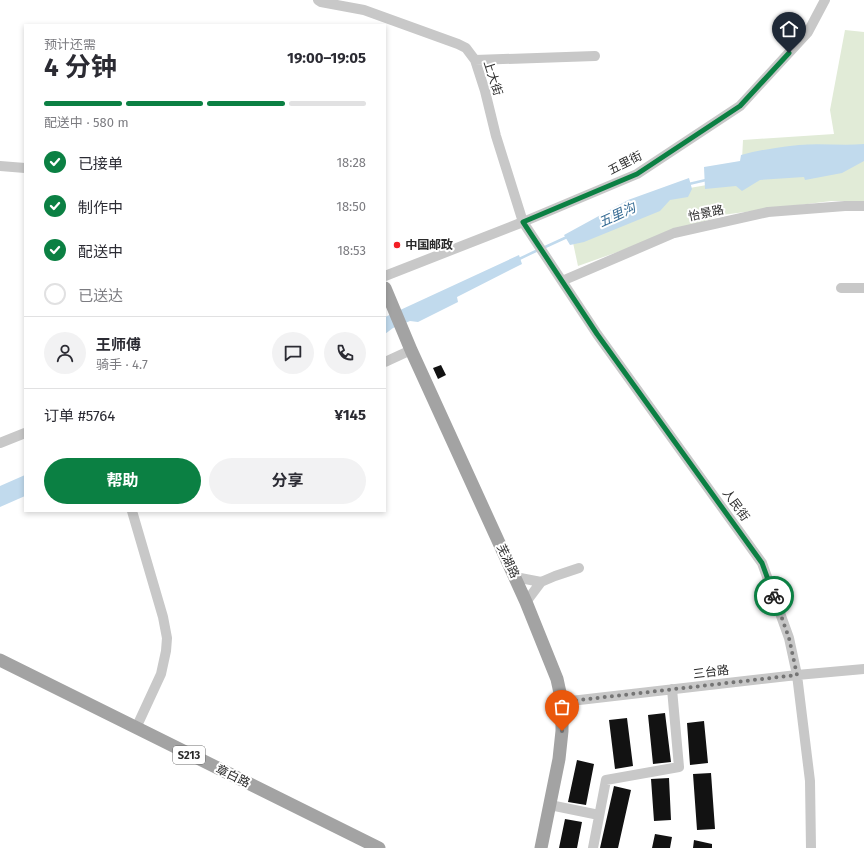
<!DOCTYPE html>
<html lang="zh">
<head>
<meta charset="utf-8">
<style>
  body { margin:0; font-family:"Fira Sans","Noto Sans SC",sans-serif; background:#f2f2f3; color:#2b2b33; height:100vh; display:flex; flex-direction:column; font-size:15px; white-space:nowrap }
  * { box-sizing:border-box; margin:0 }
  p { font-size:13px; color:#7c7c81 }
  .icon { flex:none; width:22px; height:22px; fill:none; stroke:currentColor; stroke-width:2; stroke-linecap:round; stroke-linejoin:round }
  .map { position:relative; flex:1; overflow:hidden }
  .drawer { position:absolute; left:24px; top:24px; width:362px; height:488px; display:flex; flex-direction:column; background:#fff; border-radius:0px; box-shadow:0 2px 6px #0003 }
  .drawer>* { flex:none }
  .pin { position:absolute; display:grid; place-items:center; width:34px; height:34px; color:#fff; margin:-41px -17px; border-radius:50% 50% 50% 0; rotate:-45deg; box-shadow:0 0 4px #0007 }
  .pin .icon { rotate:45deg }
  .courier { position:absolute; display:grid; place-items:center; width:40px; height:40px; margin:-20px; border:3px solid #0b8043; border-radius:50%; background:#fff; color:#222; box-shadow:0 1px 5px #0007 }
  .head em { font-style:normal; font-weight:700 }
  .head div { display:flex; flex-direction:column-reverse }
  .head { display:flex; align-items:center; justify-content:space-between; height:68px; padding:0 20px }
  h1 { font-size:26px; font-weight:700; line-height:30px }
  .bar { display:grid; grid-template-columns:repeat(4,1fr); gap:6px 4px; align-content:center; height:48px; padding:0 20px }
  .bar i { height:5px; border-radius:3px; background:#e1e1e2 }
  .bar .current { background:#0b8043 }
  .bar p { grid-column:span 4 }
  .line { display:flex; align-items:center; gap:10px; padding:0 20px; border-top:1px solid #e1e1e2 }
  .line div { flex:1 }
  .round { display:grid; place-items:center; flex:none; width:42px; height:42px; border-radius:21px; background:#f2f2f3 }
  ol { padding:0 20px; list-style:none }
  li { display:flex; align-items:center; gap:12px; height:44px }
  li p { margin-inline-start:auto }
  li .icon { padding:4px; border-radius:50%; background:#0b8043; color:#fff; stroke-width:4 }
  li:last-child { color:#7c7c81 }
  li i { width:22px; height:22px; border:2px solid #e1e1e2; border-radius:50% }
  .primary-button { display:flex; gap:8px; margin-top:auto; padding:8px 20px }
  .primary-button a { flex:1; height:46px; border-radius:24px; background:#0b8043; color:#fff; font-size:16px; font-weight:700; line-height:46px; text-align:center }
  .primary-button a+a { background:#f2f2f3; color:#2b2b33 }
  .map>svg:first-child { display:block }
  .green { fill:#e1ebd7 }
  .water { fill:#c1daed }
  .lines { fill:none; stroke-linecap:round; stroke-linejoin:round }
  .stream { stroke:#c1daed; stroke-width:2.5 }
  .building { fill:#121212 }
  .minor { stroke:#c8c8c8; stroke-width:10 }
  .major { stroke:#a3a3a3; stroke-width:13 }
  .done { stroke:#757575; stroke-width:4; stroke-dasharray:0 7.2 }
  .route { stroke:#0b8043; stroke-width:5 }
  .poi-dot { fill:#f31d24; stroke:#fff; stroke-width:1.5 }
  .labels { text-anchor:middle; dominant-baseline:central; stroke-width:4; stroke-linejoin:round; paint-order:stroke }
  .shield { fill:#fff; stroke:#6b6b6b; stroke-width:1 }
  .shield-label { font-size:11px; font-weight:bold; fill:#2b2b2b }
  .street-label { font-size:12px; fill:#2b2b2b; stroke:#fff }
  .poi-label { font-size:12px; font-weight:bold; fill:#2b2b2b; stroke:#fff; text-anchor:start }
  .water-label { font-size:13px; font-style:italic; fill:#346a93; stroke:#fff }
</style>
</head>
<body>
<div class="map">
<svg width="864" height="848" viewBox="0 0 864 848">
  <rect width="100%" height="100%" fill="#fff"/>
  <path class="green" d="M 845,30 L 864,32 L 864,201 L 831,201 L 722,215 L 578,266 L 572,238 L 684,189 L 741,179 L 743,140 L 834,134 L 830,110 Z"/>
  <path class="water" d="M 864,144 L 864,161 L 842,173 L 805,180 L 804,177 L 760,180 L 742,191 L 736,186 L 705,189 L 704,167 L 740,161 L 741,155 C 760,150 779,147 799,145 C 821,143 842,146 864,144 Z
    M 689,178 L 692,189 L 688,197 L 670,200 L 660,211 L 584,242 L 570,245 L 564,235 L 628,200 Z
    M 519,255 L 522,264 L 457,297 L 458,302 L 418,322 L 410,321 L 393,328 L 385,334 L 385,317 Z
    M 25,475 L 25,496 L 0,507 L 0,486 Z"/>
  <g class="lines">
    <path class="stream" d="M 689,184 L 706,180
      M 543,248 L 567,237
      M 517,260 L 538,250"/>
  </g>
  <path class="building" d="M 441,365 L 446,375 L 438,379 L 433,368 Z
    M 665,713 L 671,762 L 653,764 L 648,715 Z
    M 627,718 L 633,766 L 615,769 L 609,720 Z
    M 704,721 L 708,763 L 690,765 L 687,723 Z
    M 577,760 L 594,764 L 586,805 L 568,802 Z
    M 711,773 L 715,829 L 697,830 L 693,774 Z
    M 669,778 L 671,820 L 654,821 L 651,779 Z
    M 614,786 L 631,790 L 618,848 L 600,848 Z
    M 565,819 L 582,822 L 577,848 L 559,848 Z
    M 655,834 L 672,837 L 670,848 L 652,848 Z
    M 694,840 L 712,844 L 712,848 L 693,848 Z"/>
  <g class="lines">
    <path class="minor" d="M 318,0 L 321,2 L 364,10 L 458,44 L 466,48 L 475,60 L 485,91 L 496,136 L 523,222 L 597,334 L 762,563 L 789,638 L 797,675 L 810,781 L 811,848
      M 475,60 L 595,56
      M 0,166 L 25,168
      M 385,276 L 523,222 L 637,174 L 740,106 L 808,32 L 825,0
      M 562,281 L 674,233 L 768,212 L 845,206 L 864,206
      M 841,288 L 864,288
      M 385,362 L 411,350
      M 0,443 L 25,433
      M 132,511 L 163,617 L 167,638 L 166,651 L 161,674 L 136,728
      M 515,577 L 541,582 L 526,602
      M 541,582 L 555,576 L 579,568
      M 562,702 L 797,675 L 864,669
      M 550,805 L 599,815
      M 593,848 L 606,780 L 679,767 L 672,689"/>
    <path class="major" d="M 385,288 L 411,350 L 526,602 L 557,679 L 562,702 L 562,731 L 559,759 L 541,848
      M 0,660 L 379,848"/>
  </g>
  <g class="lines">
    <path class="done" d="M 562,731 L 562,702 L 797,675 L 789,638 L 774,596"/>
    <path class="route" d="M 774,596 L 762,563 L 597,334 L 523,222 L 637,174 L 740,106 L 789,53"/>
  </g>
  <circle class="poi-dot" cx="397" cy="245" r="4"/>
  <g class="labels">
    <rect class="shield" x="173" y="746" width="32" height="18" rx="3"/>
    <g class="shield-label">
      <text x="189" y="755">S213</text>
    </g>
    <g class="street-label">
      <text transform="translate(493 78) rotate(72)">上大街</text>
      <text transform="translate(625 163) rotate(-27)">五里街</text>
      <text transform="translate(706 213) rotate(-12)">怡景路</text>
      <text transform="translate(736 505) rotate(54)">人民街</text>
      <text transform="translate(508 561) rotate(65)">芜湖路</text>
      <text transform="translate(711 672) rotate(-7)">三台路</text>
      <text transform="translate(233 776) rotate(26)">章白路</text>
    </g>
    <g class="poi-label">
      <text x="405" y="245">中国邮政</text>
    </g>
    <g class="water-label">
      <text transform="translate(617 215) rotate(-25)">五里沟</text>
    </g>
  </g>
</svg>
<div class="pin" style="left:562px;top:731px;background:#ea580c"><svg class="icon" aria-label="bag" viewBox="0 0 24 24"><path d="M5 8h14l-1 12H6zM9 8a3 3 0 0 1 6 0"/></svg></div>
<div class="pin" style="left:789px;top:53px;background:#1f2937"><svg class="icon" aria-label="home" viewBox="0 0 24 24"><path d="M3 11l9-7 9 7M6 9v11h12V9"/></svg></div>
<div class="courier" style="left:774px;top:596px"><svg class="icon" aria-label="bike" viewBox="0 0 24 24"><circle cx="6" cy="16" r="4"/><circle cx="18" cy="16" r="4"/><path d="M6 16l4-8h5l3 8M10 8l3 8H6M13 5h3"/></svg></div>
<section class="drawer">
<div class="head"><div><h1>4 分钟</h1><p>预计还需</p></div><em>19:00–19:05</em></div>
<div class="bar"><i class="current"></i><i class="current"></i><i class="current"></i><i></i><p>配送中 · 580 m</p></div>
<ol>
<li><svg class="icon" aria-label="check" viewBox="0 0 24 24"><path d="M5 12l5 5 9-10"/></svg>已接单<p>18:28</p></li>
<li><svg class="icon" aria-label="check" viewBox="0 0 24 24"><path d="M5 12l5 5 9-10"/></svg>制作中<p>18:50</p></li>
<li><svg class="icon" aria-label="check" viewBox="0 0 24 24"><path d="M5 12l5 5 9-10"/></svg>配送中<p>18:53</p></li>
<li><i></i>已送达</li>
</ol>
<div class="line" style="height:72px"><a class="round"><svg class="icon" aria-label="person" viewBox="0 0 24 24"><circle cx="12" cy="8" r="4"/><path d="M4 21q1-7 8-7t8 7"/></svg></a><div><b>王师傅</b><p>骑手 · 4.7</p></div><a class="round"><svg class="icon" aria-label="chat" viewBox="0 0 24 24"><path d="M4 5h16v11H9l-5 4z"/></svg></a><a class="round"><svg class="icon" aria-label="phone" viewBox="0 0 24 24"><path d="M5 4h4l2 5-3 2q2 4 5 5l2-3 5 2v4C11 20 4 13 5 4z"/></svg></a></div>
<div class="line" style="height:52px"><div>订单 #5764</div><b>¥145</b></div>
<div class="primary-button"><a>帮助</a><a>分享</a></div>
</section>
</div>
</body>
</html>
